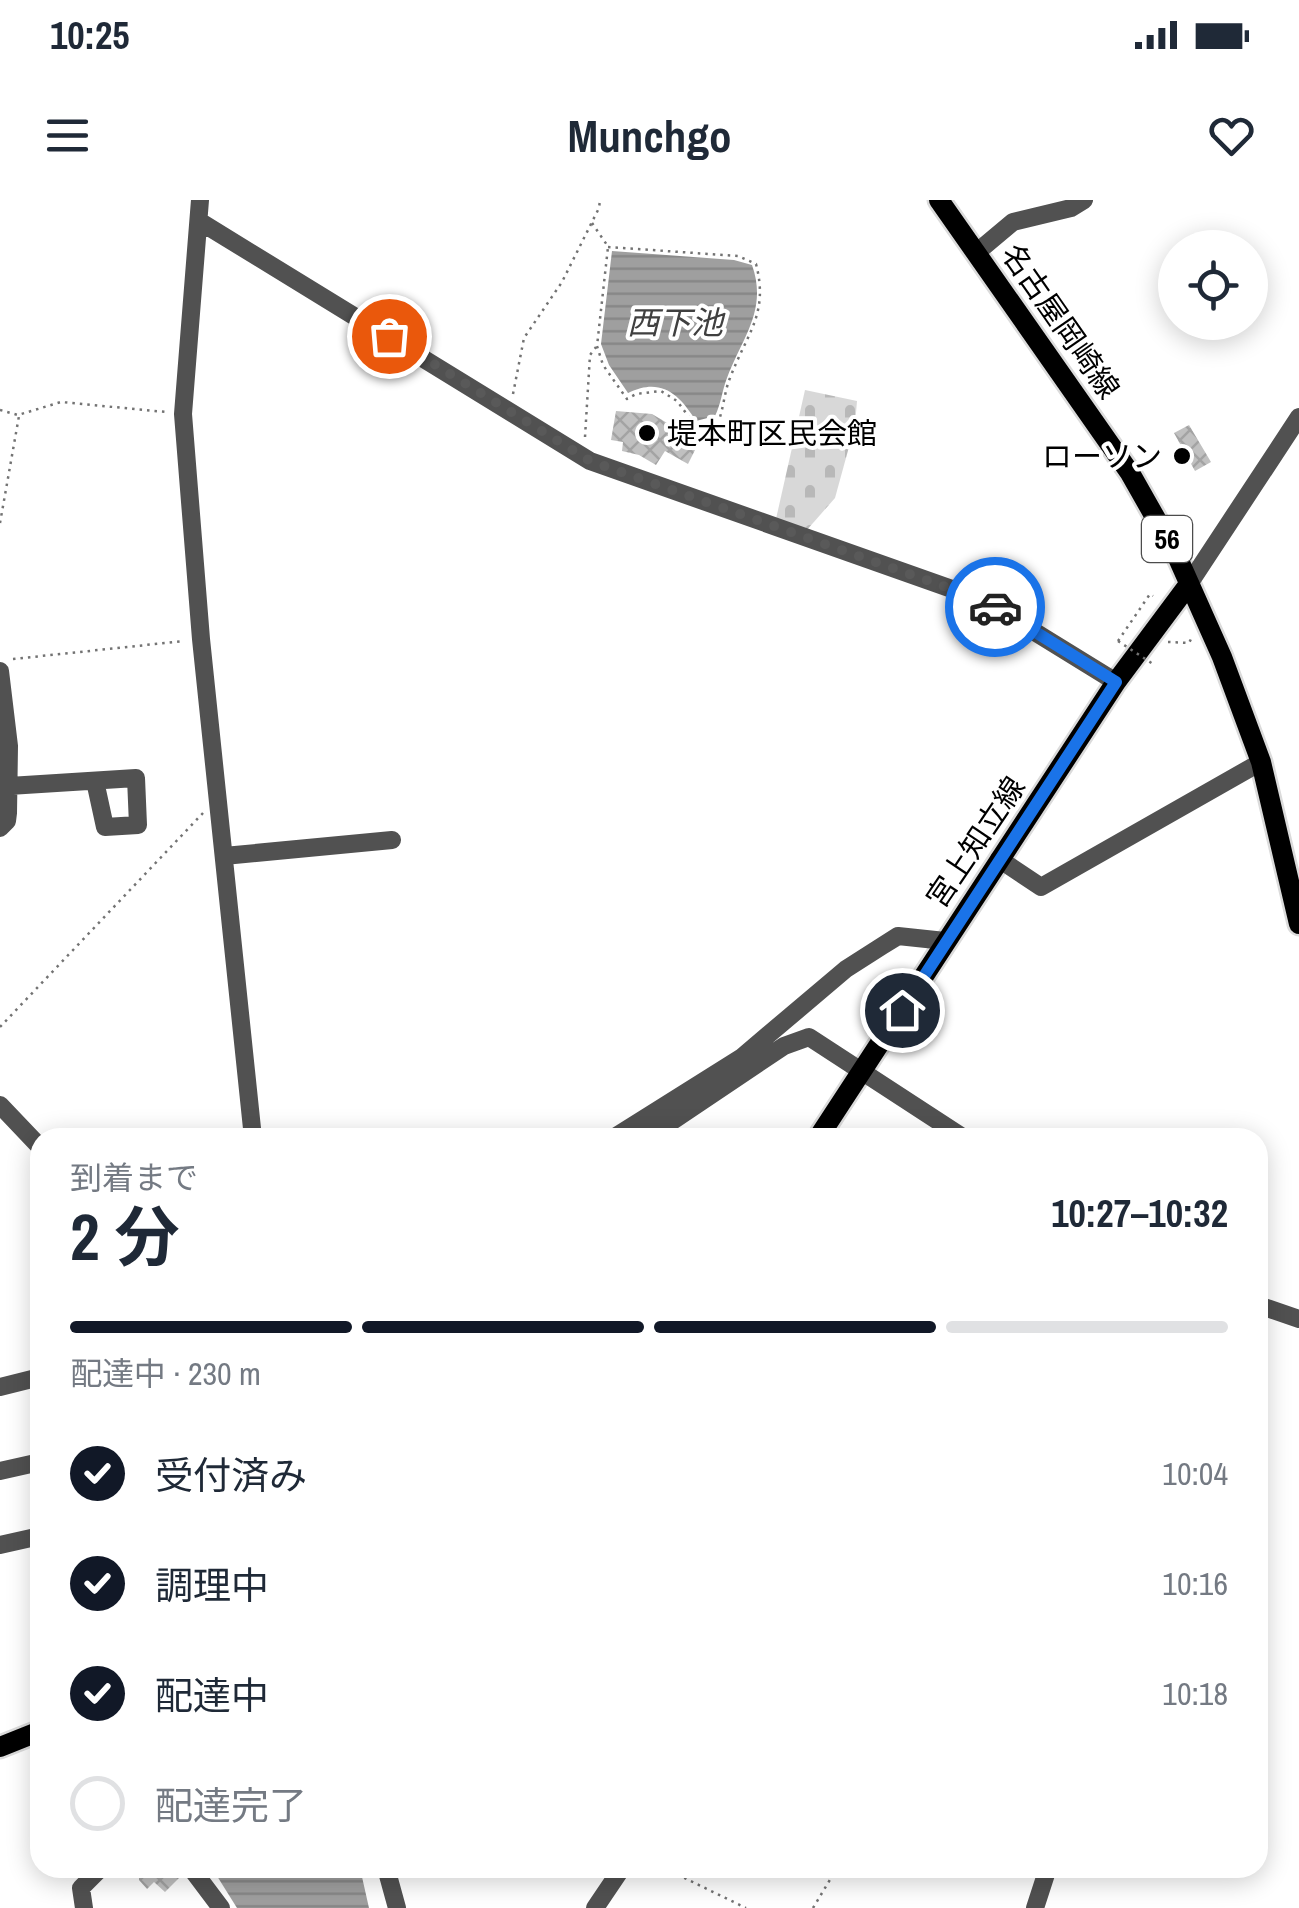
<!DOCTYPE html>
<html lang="ja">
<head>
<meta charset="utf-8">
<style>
  body { margin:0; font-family:"Archivo Narrow","Noto Sans JP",sans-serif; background:#f2f2f3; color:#1f2937; height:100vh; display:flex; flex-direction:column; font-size:38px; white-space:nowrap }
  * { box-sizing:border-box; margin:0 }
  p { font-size:32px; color:#747a83 }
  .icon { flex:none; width:55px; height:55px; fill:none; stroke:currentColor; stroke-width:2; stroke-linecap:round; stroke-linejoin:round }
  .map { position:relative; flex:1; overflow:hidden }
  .details { position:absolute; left:30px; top:928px; width:1238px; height:750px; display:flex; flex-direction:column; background:#fff; border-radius:30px; box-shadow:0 5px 25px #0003 }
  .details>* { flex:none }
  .buttons { position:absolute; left:1158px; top:30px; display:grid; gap:20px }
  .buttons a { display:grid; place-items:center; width:110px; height:110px; border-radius:50%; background:#fff; box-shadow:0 5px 25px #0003; font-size:50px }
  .pin { position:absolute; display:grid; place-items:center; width:85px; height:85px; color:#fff; margin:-42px; border:5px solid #fff; border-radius:50%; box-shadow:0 2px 10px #0007 }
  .courier { position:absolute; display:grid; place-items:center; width:100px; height:100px; margin:-50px; border:8px solid #1a73e8; border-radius:50%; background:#fff; color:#222; box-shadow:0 2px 12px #0007 }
  .overview em { font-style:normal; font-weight:700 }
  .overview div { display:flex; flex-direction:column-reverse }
  .overview { display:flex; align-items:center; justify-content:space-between; height:170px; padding:0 40px }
  h1 { font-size:65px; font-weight:700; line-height:75px }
  .bar { display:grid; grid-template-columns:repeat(4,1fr); gap:15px 10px; align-content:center; height:120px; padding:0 40px }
  .bar i { height:12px; border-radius:8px; background:#e0e1e3 }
  .bar .on { background:#111827 }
  .bar p { grid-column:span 4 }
  ol { padding:0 40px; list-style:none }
  li { display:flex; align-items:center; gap:30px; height:110px }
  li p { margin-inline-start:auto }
  li .icon { padding:10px; border-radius:50%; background:#111827; color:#fff; stroke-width:4 }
  li:last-child { color:#747a83 }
  li i { width:55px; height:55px; border:5px solid #e0e1e3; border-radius:50% }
  .status { display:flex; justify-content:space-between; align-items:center; height:70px; padding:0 50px; background:#fff; direction:ltr }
  .status svg { height:28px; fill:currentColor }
  header { display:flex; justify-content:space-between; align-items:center; height:130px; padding:0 40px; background:#fff; font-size:45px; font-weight:700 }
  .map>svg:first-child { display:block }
  .cemetery { fill:url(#cemetery-stones) }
  .water { fill:url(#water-rules) }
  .building { fill:url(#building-cross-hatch) }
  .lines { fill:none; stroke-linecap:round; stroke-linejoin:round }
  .major-casing { stroke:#dbdbdb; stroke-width:25 }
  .path { stroke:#737373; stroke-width:2.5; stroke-dasharray:2.5 5; stroke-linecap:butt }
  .minor { stroke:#515151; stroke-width:18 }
  .major { stroke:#000; stroke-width:20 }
  .path-bridge { stroke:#737373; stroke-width:2.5; stroke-dasharray:2.5 5; stroke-linecap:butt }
  .done { stroke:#595959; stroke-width:10; stroke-dasharray:0 18 }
  .route { stroke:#1a73e8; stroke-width:12 }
  .poi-dot { fill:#000; stroke:#fff; stroke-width:4 }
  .labels { text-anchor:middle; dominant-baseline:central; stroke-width:8; stroke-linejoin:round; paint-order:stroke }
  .shield { fill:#fff; stroke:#4c4c4c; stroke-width:2.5 }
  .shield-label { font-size:28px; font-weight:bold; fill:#000 }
  .street-label { font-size:30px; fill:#000; stroke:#fff }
  .poi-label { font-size:30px; fill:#000; stroke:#fff; text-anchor:start }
  .water-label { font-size:32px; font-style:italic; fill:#404040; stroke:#fff }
</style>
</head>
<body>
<div class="status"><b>10:25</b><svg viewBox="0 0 49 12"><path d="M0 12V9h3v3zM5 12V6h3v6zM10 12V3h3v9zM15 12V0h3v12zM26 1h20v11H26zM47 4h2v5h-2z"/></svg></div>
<header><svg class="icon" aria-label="menu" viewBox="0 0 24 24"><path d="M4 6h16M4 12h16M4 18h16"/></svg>Munchgo<svg class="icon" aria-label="heart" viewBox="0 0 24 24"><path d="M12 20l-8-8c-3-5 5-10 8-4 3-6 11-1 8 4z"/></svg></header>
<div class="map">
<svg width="1299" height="1708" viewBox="0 0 1299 1708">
  <defs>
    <pattern id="cemetery-stones" width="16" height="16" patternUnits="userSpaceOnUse" patternTransform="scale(2.5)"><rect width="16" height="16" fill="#d8d8d8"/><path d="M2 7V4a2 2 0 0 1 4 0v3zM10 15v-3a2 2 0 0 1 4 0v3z" fill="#b8b8b8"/></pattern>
    <pattern id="water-rules" width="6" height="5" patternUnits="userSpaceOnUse" patternTransform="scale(2.5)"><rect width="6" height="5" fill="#9f9f9f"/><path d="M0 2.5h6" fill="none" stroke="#878787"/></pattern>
    <pattern id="building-cross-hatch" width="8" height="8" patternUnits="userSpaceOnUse" patternTransform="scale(2.5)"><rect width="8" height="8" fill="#c0c0c0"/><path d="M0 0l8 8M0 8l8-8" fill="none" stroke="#a3a3a3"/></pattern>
  </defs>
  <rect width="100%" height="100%" fill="#fff"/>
  <path class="cemetery" d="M 805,190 L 857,201 L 855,225 L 835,298 L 806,331 L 776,319 Z"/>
  <path class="water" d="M 612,51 L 734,60 L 752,65 C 768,110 742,138 727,178 C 722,191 721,204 715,216 L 696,221 C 679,193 660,177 628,193 L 609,165 L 601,144 Z
    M 212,1668 L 360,1668 L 369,1708 L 237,1708 Z"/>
  <path class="building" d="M 616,211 L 652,214 L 699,242 L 688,264 L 665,251 L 656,265 L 639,255 L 622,251 L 623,242 L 611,240 Z
    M 1189,225 L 1211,262 L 1195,271 L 1174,233 Z
    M 139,1668 L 179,1668 L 181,1676 L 165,1692 L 154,1682 L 147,1689 L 139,1680 Z"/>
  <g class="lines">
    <defs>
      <path id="major" d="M 939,0 L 1130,273 L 1177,356 L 1222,457 L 1261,562 L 1299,724
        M 818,938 L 1116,482 L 1189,384
        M 0,1547 L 40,1531"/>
    </defs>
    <use href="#major" class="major-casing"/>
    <path class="path" d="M 592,23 L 607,45
      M 608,47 L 738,56 L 756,64 C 769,114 747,133 730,178 C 725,190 724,204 720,217 L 715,221 L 694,224 L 677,201 L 661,191 L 636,194 L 627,199 L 603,165 L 597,146 Z
      M 513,194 L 524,138 L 562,82 L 599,8 L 600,0
      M 0,210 L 18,215 L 61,202 L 166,212
      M 585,237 L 590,155 L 596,147
      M 0,323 L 19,216
      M 1118,441 L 1150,394 L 1153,396
      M 1168,442 L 1189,443 L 1191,439
      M 13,459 L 184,441
      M 0,827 L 203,613
      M 664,1668 L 746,1708
      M 813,1708 L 837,1668"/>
    <path class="minor" d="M 200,0 L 183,214 L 201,439 L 253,938
      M 199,21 L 590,261 L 983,400 L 1116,482
      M 976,53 L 1013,22 L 1071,8 L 1084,0
      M 1189,384 L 1299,217
      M 0,471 L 9,546 L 8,613 L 7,621 L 0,628
      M 9,586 L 136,578 L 138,625 L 105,627 L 95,581
      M 224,656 L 392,640
      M 999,659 L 1041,687 L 1261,562
      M 0,905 L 40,947
      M 613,938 L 742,857 L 846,769 L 882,746 L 898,736 L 945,741
      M 647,938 L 784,846 L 809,837 L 964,938
      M 1258,1105 L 1299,1119
      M 0,1187 L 40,1177
      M 0,1271 L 40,1262
      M 0,1345 L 40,1336
      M 191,1668 L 221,1708
      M 386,1668 L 397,1708
      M 84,1708 L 81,1688 L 101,1668
      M 595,1708 L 622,1668
      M 1035,1708 L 1048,1668"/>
    <use href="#major" class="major"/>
    <path class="path-bridge" d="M 1118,441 L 1153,464"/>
  </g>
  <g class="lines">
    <path class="done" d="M 389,136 L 590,261 L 983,400 L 995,407"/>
    <path class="route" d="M 902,810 L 1116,482 L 995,407"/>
  </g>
  <g class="poi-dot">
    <circle cx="647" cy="233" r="10"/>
    <circle cx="1182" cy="256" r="10"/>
  </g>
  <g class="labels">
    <rect class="shield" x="1142" y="316" width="50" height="46" rx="8"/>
    <g class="shield-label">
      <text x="1167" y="339">56</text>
    </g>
    <g class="street-label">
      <text transform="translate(1061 121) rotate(55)">名古屋岡崎線</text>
      <text transform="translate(975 642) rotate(-56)">宮上知立線</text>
    </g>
    <g class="poi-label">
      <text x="667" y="233">堤本町区民会館</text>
      <text x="1162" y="256" text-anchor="end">ローソン</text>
    </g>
    <g class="water-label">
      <text x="675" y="122">西下池</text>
    </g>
  </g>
</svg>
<div class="buttons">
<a><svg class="icon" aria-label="locate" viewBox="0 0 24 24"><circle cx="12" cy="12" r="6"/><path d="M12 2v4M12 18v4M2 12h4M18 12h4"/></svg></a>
</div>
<div class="pin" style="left:389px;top:136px;background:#ea580c"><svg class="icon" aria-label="bag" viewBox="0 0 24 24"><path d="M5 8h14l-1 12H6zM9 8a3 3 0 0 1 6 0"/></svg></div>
<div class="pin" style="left:902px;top:810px;background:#1f2937"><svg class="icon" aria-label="home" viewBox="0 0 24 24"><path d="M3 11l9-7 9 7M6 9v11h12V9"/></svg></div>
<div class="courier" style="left:995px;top:407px"><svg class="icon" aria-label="car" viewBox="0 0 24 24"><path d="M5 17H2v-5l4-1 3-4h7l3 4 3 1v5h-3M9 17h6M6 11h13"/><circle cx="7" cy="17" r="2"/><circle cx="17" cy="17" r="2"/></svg></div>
<section class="details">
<div class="overview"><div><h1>2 分</h1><p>到着まで</p></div><em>10:27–10:32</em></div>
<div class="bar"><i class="on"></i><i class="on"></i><i class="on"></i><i></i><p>配達中 · 230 m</p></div>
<ol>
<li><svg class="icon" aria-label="check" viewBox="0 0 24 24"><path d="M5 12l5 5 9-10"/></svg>受付済み<p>10:04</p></li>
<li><svg class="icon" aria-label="check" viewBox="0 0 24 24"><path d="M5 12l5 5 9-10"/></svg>調理中<p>10:16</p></li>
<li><svg class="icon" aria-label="check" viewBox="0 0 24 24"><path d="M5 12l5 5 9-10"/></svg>配達中<p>10:18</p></li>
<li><i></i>配達完了</li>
</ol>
</section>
</div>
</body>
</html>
